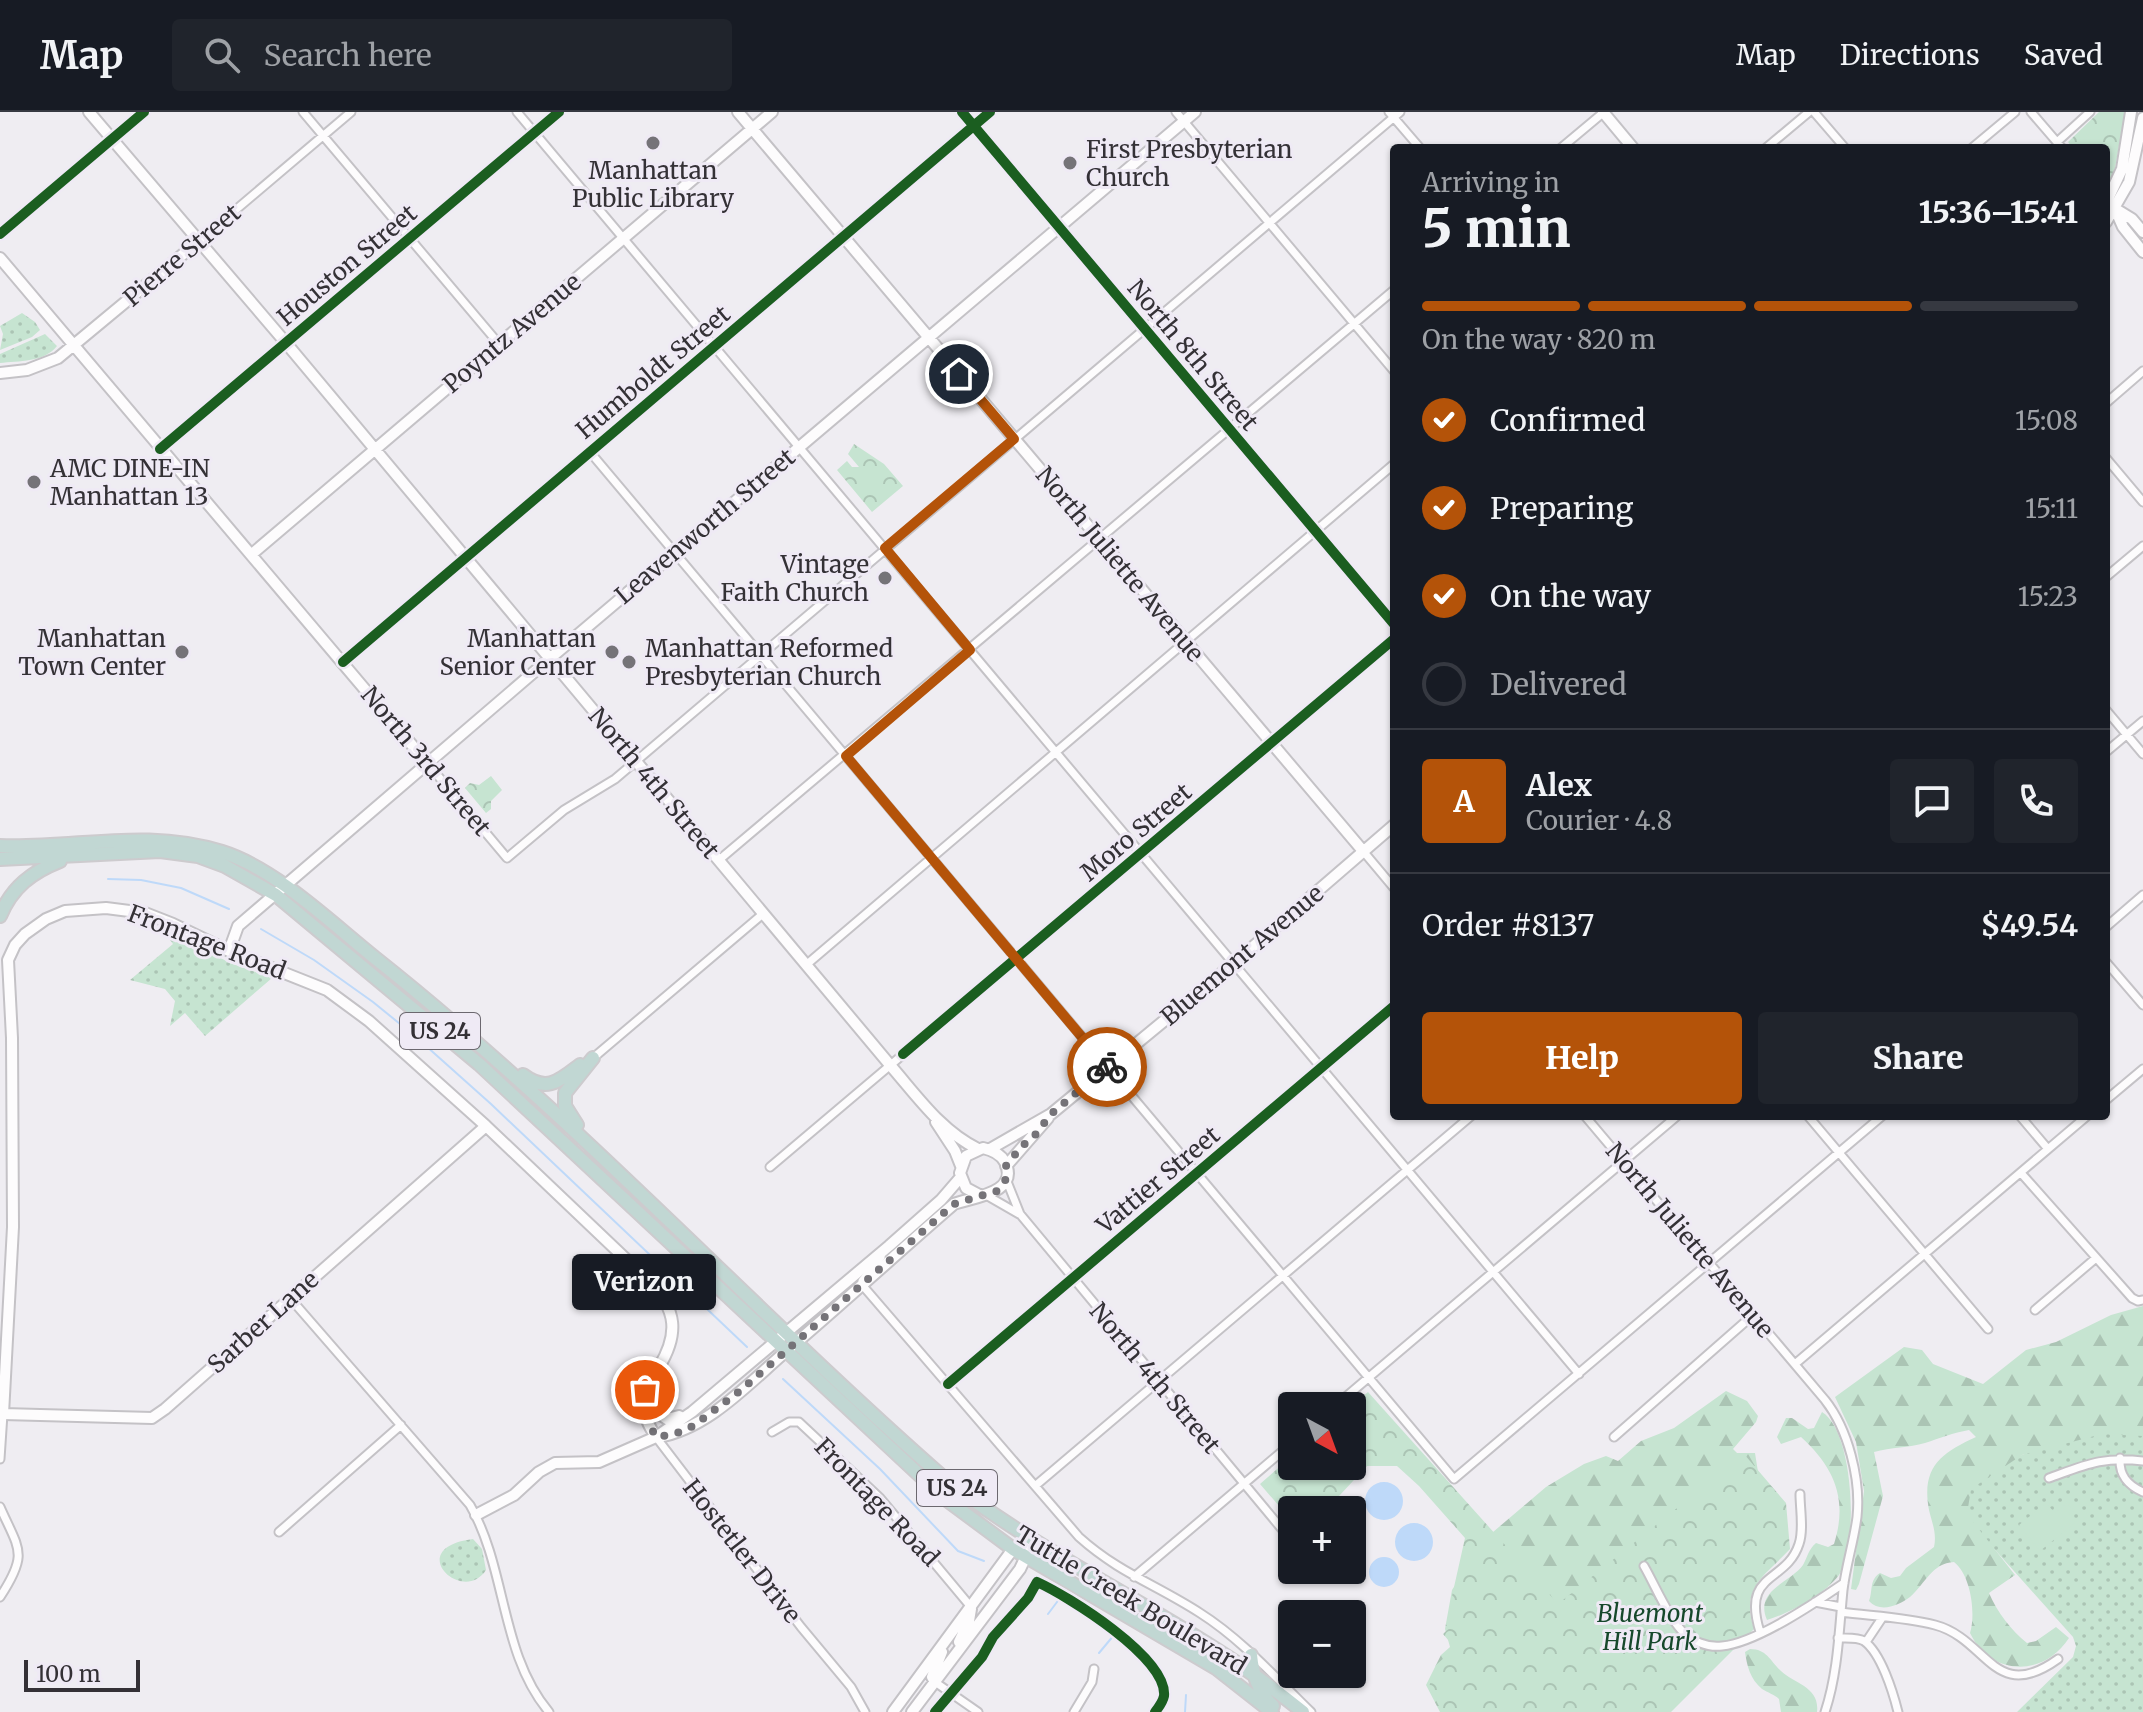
<!DOCTYPE html>
<html lang="en">
<head>
<meta charset="utf-8">
<style>
  body { margin:0; font-family:Merriweather,serif; background:#20242c; color:#f1f3f6; height:100vh; display:flex; flex-direction:column; font-size:30px; white-space:nowrap }
  * { box-sizing:border-box; margin:0 }
  p { font-size:26px; color:#9ea1a6 }
  .icon { flex:none; width:44px; height:44px; fill:none; stroke:currentColor; stroke-width:2; stroke-linecap:round; stroke-linejoin:round }
  .map { position:relative; flex:1; overflow:hidden }
  .drawer { position:absolute; left:1390px; top:32px; width:720px; height:976px; display:flex; flex-direction:column; background:#171b24; border-radius:8px; box-shadow:0 2px 6px #0004 }
  .drawer>* { flex:none }
  .needle { width:52px; rotate:139deg }
  .buttons { position:absolute; left:1278px; top:1280px; display:grid; gap:16px }
  .buttons a { display:grid; place-items:center; width:88px; height:88px; border-radius:8px; background:#171b24; box-shadow:0 2px 6px #0004; font-size:40px }
  .scale { position:absolute; left:24px; bottom:20px; width:116px; box-sizing:border-box; padding-left:8px; border:4px solid #343136; border-top:0; font-size:22px; line-height:28px; white-space:nowrap; color:#343136; -webkit-text-stroke:6px #efeaf5; paint-order:stroke }
  .pin { position:absolute; display:grid; place-items:center; width:68px; height:68px; color:#fff; margin:-34px; border:4px solid #fff; border-radius:50%; box-shadow:0 2px 8px #0007 }
  .courier { position:absolute; display:grid; place-items:center; width:80px; height:80px; margin:-40px; border:6px solid #b45309; border-radius:50%; background:#fff; color:#222; box-shadow:0 2px 10px #0007 }
  .bubble { position:absolute; height:56px; border-radius:8px; background:#171b24; box-shadow:0 2px 6px #0004; font-size:26px; font-weight:800; line-height:56px; text-align:center }
  .head em { font-style:normal; font-weight:800 }
  .head div { display:flex; flex-direction:column-reverse }
  .head { display:flex; align-items:center; justify-content:space-between; height:136px; padding:0 32px }
  h1 { font-size:52px; font-weight:800; line-height:60px }
  .bar { display:grid; grid-template-columns:repeat(4,1fr); gap:12px 8px; align-content:center; height:96px; padding:0 32px }
  .bar i { height:10px; border-radius:6px; background:#363941 }
  .bar .on { background:#b45309 }
  .bar p { grid-column:span 4 }
  .line { display:flex; align-items:center; gap:20px; padding:0 32px; border-top:2px solid #363941 }
  .line div { flex:1 }
  .round { display:grid; place-items:center; flex:none; width:84px; height:84px; border-radius:8px; background:#20242c }
  ol { padding:0 32px; list-style:none }
  li { display:flex; align-items:center; gap:24px; height:88px }
  li p { margin-inline-start:auto }
  li .icon { padding:8px; border-radius:50%; background:#b45309; color:#fff; stroke-width:4 }
  li:last-child { color:#9ea1a6 }
  li i { width:44px; height:44px; border:4px solid #363941; border-radius:50% }
  .cta { display:flex; gap:16px; margin-top:auto; padding:16px 32px }
  .cta a { flex:1; height:92px; border-radius:8px; background:#b45309; color:#fff; font-size:32px; font-weight:800; line-height:92px; text-align:center }
  .cta a+a { background:#20242c; color:#f1f3f6 }
  header { display:flex; align-items:center; gap:48px; box-sizing:border-box; height:112px; padding:0 40px; background:#171b24; border-bottom:2px solid #363941 }
  header strong { font-size:38px }
  nav { display:flex; gap:44px; margin-inline-start:auto; font-size:28px }
  .search { width:560px; height:72px; background:#20242c; display:flex; align-items:center; gap:20px; box-sizing:border-box; padding:0 28px; border-radius:8px; color:#9ea1a6; font-size:30px }
  .map>svg:first-child { display:block }
  .grass { fill:url(#grass-dots) }
  .forest { fill:url(#forest-firs) }
  .park { fill:url(#park-crowns) }
  .pitch { fill:#c6e4d1 }
  .water { fill:#bed9f9 }
  .lines { fill:none; stroke-linecap:round; stroke-linejoin:round }
  .stream { stroke:#bed9f9; stroke-width:2 }
  .street-casing { stroke:#c4c2c6; stroke-width:11 }
  .secondary-casing { stroke:#c4c2c6; stroke-width:14 }
  .highway-casing { stroke:#cdcbce; stroke-width:16 }
  .street { stroke:#fdfcfd; stroke-width:7 }
  .secondary { stroke:#fdfcfd; stroke-width:10 }
  .highway { stroke:#c1d7d3; stroke-width:12 }
  .cycleway-casing { stroke:#efeaf5; stroke-width:15 }
  .cycleway { stroke:#1b5e20; stroke-width:10 }
  .done { stroke:#757378; stroke-width:8; stroke-dasharray:0 14.4 }
  .route { stroke:#b45309; stroke-width:10 }
  .poi-dot { fill:#757378; stroke:#efeaf5; stroke-width:3 }
  .labels { text-anchor:middle; dominant-baseline:central; stroke-width:6; stroke-linejoin:round; paint-order:stroke }
  .shield { fill:#efeaf5; stroke:#6c686f; stroke-width:2 }
  .shield-label { font-size:22px; font-weight:bold; fill:#343136 }
  .poi-label { font-size:24px; fill:#343136; stroke:#efeaf5; text-anchor:start }
  .street-label { font-size:24px; fill:#343136; stroke:#efeaf5 }
  .park-label { font-size:24px; font-style:italic; fill:#16482b; stroke:#efeaf5 }
</style>
</head>
<body>
<header>
<strong>Map</strong>
<div class="search"><svg class="icon" aria-label="search" viewBox="0 0 24 24"><circle cx="10" cy="10" r="6"/><path d="M15 15l6 6"/></svg>Search here</div>
<nav><a>Map</a><a>Directions</a><a>Saved</a></nav>
</header>
<div class="map">
<svg width="2143" height="1600" viewBox="0 0 2143 1600">
  <defs>
    <pattern id="grass-dots" width="8" height="8" patternUnits="userSpaceOnUse" patternTransform="scale(2)"><rect width="8" height="8" fill="#c6e4d1"/><path d="M2 2h.1M6 6h.1" fill="none" stroke="#abc4b4" stroke-width="1.8" stroke-linecap="round"/></pattern>
    <pattern id="forest-firs" width="22" height="20" patternUnits="userSpaceOnUse" patternTransform="scale(2)"><rect width="22" height="20" fill="#c6e4d1"/><path d="M5 1l3.5 6h-7zM16 11l3.5 6h-7z" fill="#abc4b4"/></pattern>
    <pattern id="park-crowns" width="20" height="18" patternUnits="userSpaceOnUse" patternTransform="scale(2)"><rect width="20" height="18" fill="#c6e4d1"/><path d="M2 6a3 3 0 1 1 6 0M12 15a3 3 0 1 1 6 0" fill="none" stroke="#abc4b4"/></pattern>
  </defs>
  <rect width="100%" height="100%" fill="#efedf2"/>
  <path class="grass" d="M 22,201 L 35,210 L 40,218 L 32,225 L 0,238 L 3,222 L 0,214 Z
    M 45,222 L 57,234 C 45,250 18,249 0,251 L 0,242 Z
    M 170,819 L 230,851 L 272,866 L 205,924 L 185,901 L 170,914 L 175,889 L 165,877 L 130,868 L 173,832 L 170,828 Z
    M 2143,1298 L 2143,1600 L 2017,1600 L 2073,1545 L 2076,1534 L 2073,1525 L 1938,1374 Z
    M 473,1427 L 482,1437 L 486,1458 C 463,1494 402,1436 473,1427 Z"/>
  <path class="forest" d="M 2143,1194 L 2143,1324 L 2102,1322 L 2022,1343 L 1971,1377 L 1967,1402 L 2015,1463 L 1989,1481 C 1997,1500 2011,1518 2027,1531 L 2036,1529 L 2056,1515 L 2069,1526 C 2043,1566 1991,1564 1970,1521 C 1976,1502 1971,1463 1954,1450 C 1932,1451 1925,1472 1910,1485 C 1898,1494 1880,1501 1869,1489 C 1873,1479 1869,1468 1880,1461 L 1891,1466 L 1900,1464 L 1906,1456 L 1934,1435 C 1937,1421 1932,1411 1929,1398 C 1921,1355 1941,1341 1976,1325 L 1969,1318 C 1953,1321 1940,1326 1925,1331 C 1909,1336 1891,1335 1874,1340 L 1883,1384 L 1859,1472 L 1856,1478 L 1851,1477 L 1864,1379 L 1856,1330 L 1835,1285 L 1904,1235 L 1922,1238 L 1933,1252 L 1983,1272 L 2026,1238 L 2056,1230 L 2111,1203 Z
    M 1726,1279 L 1747,1289 L 1758,1304 L 1756,1310 L 1733,1337 L 1737,1341 L 1755,1341 L 1772,1448 L 1558,1600 L 1440,1600 L 1426,1573 L 1441,1543 L 1450,1535 L 1445,1517 L 1452,1478 L 1486,1426 L 1546,1375 L 1584,1352 L 1606,1344 L 1618,1349 L 1641,1329 L 1674,1316 Z
    M 1822,1300 C 1854,1319 1859,1434 1839,1463 C 1824,1483 1790,1501 1767,1508 C 1754,1478 1790,1471 1803,1453 C 1808,1444 1808,1438 1816,1431 L 1828,1435 L 1834,1432 C 1848,1388 1835,1356 1801,1325 L 1781,1332 L 1777,1325 L 1786,1306 L 1792,1306 L 1808,1317 L 1814,1316 Z
    M 1750,1537 C 1767,1537 1770,1549 1781,1559 C 1795,1572 1820,1575 1817,1600 L 1781,1600 L 1779,1587 C 1774,1582 1768,1581 1762,1577 C 1750,1567 1747,1554 1745,1540 Z"/>
  <path class="park" d="M 2099,0 L 2125,0 L 2115,56 L 2107,76 L 2106,36 L 2073,36 L 2068,30 Z
    M 854,332 L 884,352 L 903,374 L 872,400 L 837,358 L 847,349 L 852,355 L 859,355 L 848,342 Z
    M 491,664 L 502,678 L 491,689 L 491,697 L 486,701 L 465,676 L 470,671 L 479,673 Z
    M 1368,1280 L 1558,1492 L 1744,1342 L 1786,1391 L 1790,1437 C 1765,1464 1740,1475 1754,1517 L 1671,1600 L 1442,1600 L 1429,1575 L 1436,1553 L 1455,1536 L 1443,1522 L 1461,1505 L 1450,1493 L 1465,1426 L 1419,1374 L 1397,1354 L 1367,1354 L 1326,1398 L 1292,1398 L 1292,1409 L 1260,1372 L 1292,1344 L 1292,1354 L 1352,1354 L 1351,1294 Z"/>
  <path class="pitch" d="M 2046,1391 L 2055,1401 L 2067,1391 L 2074,1399 L 2069,1403 L 2075,1411 L 2040,1439 L 2019,1413 Z"/>
  <path class="water" d="M1365 1389a19 19 0 1 1 38 0a19 19 0 1 1-38 0Z
    M1395 1430a19 19 0 1 1 38 0a19 19 0 1 1-38 0Z
    M1369 1460a15 15 0 1 1 30 0a15 15 0 1 1-30 0Z"/>
  <g class="lines">
    <path class="stream" d="M 108,767 L 141,768 L 181,776 L 229,797
      M 261,817 L 314,848 L 373,890 L 416,925 L 491,992 L 747,1235
      M 783,1267 L 880,1357 L 958,1439 L 984,1449
      M 1048,1502 L 1060,1486
      M 1099,1541 L 1114,1523
      M 1185,1600 L 1186,1583"/>
    <defs>
      <path id="street" d="M 303,0 L 499,232
        M 517,0 L 1579,1262
        M 962,0 L 1394,512
        M 1176,0 L 1394,259
        M 1389,0 L 1420,36
        M 1814,0 L 1845,36
        M 2031,0 L 2062,36
        M 2057,30 L 2090,0
        M 1561,36 L 1604,0
        M 1766,36 L 1809,0
        M 1972,36 L 2015,0
        M 0,122 L 144,0
        M 199,129 L 351,0
        M 2106,291 L 2143,259
        M 160,337 L 559,0
        M 590,340 L 1454,1367 L 1882,1004
        M 2106,346 L 2143,390
        M 2106,465 L 2143,434
        M 343,550 L 990,0
        M 2106,598 L 2143,642
        M 2106,640 L 2143,609
        M 428,652 L 507,746 L 564,698 L 615,667 L 1400,0
        M 1363,739 L 1394,776
        M 719,748 L 1394,178
        M 2106,815 L 2143,783
        M 2106,850 L 2143,893
        M 806,853 L 1394,352
        M 593,946 L 764,801
        M 2106,988 L 2143,957
        M 1585,1004 L 1825,1288 C 1848,1317 1861,1367 1857,1405 C 1854,1429 1846,1453 1843,1478 C 1839,1519 1838,1561 1825,1600
        M 1808,1004 L 1988,1217
        M 2020,1004 L 2048,1037
        M 770,1055 L 1394,527
        M 2021,1061 L 2132,1186 L 2138,1189 L 2143,1188
        M 1006,1067 L 1020,1102 L 1291,1428
        M 986,1083 L 1019,1102
        M 881,1145 L 862,1169 L 863,1174 L 1079,1425 C 1119,1461 1157,1473 1200,1501 C 1241,1527 1276,1566 1311,1600
        M 290,1186 L 470,1393 C 507,1457 500,1542 549,1600
        M 2035,1198 L 2096,1146
        M 1795,1252 L 2087,1004
        M 948,1272 L 1394,894
        M 1335,1294 L 1677,1004
        M 772,1320 L 789,1310 L 799,1310 L 880,1386 L 971,1495
        M 656,1325 L 801,1515 L 851,1575 L 865,1600
        M 1614,1325 L 1753,1203
        M 2120,1346 C 2119,1363 2127,1373 2143,1380
        M 0,1347 L 3,1302
        M 2049,1366 C 2085,1353 2103,1344 2143,1349
        M 1035,1374 L 1471,1004
        M 0,1395 C 19,1438 29,1441 0,1485
        M 279,1420 L 401,1313
        M 1644,1454 C 1655,1473 1667,1503 1682,1519 C 1691,1529 1708,1536 1722,1534 C 1756,1531 1815,1491 1844,1471
        M 1134,1465 L 1292,1331
        M 1815,1490 L 1841,1495
        M 1841,1500 C 1871,1504 1905,1505 1935,1513 C 1988,1527 1994,1593 2058,1547
        M 1760,1520 C 1741,1459 1786,1472 1799,1432 C 1804,1418 1800,1397 1800,1382
        M 1838,1526 C 1846,1526 1858,1525 1864,1529 C 1881,1541 1893,1580 1898,1600
        M 1866,1530 L 1882,1506
        M 935,1570 L 978,1600
        M 1074,1600 L 1092,1570 L 1094,1557"/>
      <path id="secondary" d="M 89,0 L 286,231 L 890,953 C 917,984 941,1019 978,1037
        M 738,0 L 1363,739
        M 1603,0 L 1633,36
        M 2106,91 L 2122,57 L 2131,0
        M 2114,96 L 2132,107 L 2143,120
        M 2115,97 L 2123,115 L 2143,140
        M 2106,110 L 2129,70 L 2143,6
        M 0,146 L 428,652
        M 0,261 L 27,258 L 58,246 L 199,129
        M 252,442 L 772,0
        M 229,839 L 238,814 L 541,554 L 1195,0
        M 936,1010 L 955,1039 L 961,1054
        M 486,1014 L 165,1297 L 152,1306 L 3,1302 L 13,1115 L 12,926 L 8,848 L 15,833 L 25,822 L 46,807 L 65,799 L 106,796 L 145,801 L 173,812 L 229,839 L 327,878 L 369,909 L 486,1014 L 650,1170 C 677,1198 679,1222 659,1255 C 652,1266 644,1276 644,1290 C 643,1303 649,1314 656,1325
        M 990,1037 L 1051,1002 L 1233,852 L 1394,713
        M 1006,1054 L 1048,1006
        M 650,1275 L 655,1299 L 667,1307 L 679,1304
        M 658,1325 C 707,1317 747,1273 783,1242 C 841,1193 896,1142 954,1092 C 972,1085 1020,1082 1005,1050 C 1000,1041 992,1038 983,1036 L 966,1044 L 960,1061 L 966,1076 L 981,1084
        M 476,1403 L 514,1383 L 539,1360 L 555,1351 L 599,1350 L 656,1325 L 692,1300 L 889,1134 L 941,1088 L 960,1066
        M 959,1530 L 969,1509 L 971,1497
        M 935,1570 L 932,1565 L 942,1540
        M 893,1600 L 1013,1437 L 1032,1429
        M 912,1600 L 1020,1457 L 1029,1438"/>
      <path id="highway" d="M 0,734 C 77,737 145,716 222,740 C 276,757 330,810 375,846 C 577,1006 751,1197 945,1367 C 1058,1455 1192,1509 1303,1600
        M 0,747 L 160,739 L 198,744 L 225,754 L 276,783 L 479,952 L 943,1385 L 1013,1437 L 1216,1556 L 1272,1600
        M 0,804 C 12,775 32,760 60,749
        M 523,963 C 547,981 559,969 580,953
        M 577,1013 L 565,994 L 565,981 L 593,946
        M 1251,1543 C 1253,1563 1258,1580 1273,1594"/>
    </defs>
    <use href="#street" class="street-casing"/>
    <use href="#secondary" class="secondary-casing"/>
    <use href="#highway" class="highway-casing"/>
    <use href="#street" class="street"/>
    <use href="#secondary" class="secondary"/>
    <use href="#highway" class="highway"/>
    <defs>
      <path id="cycleway" d="M 962,0 L 1394,512
        M 0,122 L 144,0
        M 160,337 L 559,0
        M 343,550 L 990,0
        M 903,942 L 1394,527
        M 948,1272 L 1394,894
        M 935,1600 L 982,1545 L 993,1525 L 1028,1486 L 1037,1470 C 1068,1484 1168,1546 1164,1584 C 1163,1589 1159,1595 1155,1600"/>
    </defs>
    <use href="#cycleway" class="cycleway-casing"/>
    <use href="#cycleway" class="cycleway"/>
  </g>
  <g class="lines">
    <path class="done" d="M 645,1278 C 643,1297 647,1309 656,1325 L 675,1322 L 693,1314 L 740,1279 L 954,1092 L 997,1079 L 1006,1067 L 1006,1054 L 1021,1035 L 1036,1022 L 1051,1002 L 1107,955"/>
    <path class="route" d="M 959,262 L 1014,327 L 885,436 L 970,538 L 846,644 L 1107,955"/>
  </g>
  <g class="poi-dot">
    <circle cx="653" cy="31" r="8"/>
    <circle cx="1070" cy="51" r="8"/>
    <circle cx="34" cy="370" r="8"/>
    <circle cx="885" cy="466" r="8"/>
    <circle cx="182" cy="540" r="8"/>
    <circle cx="612" cy="540" r="8"/>
    <circle cx="629" cy="550" r="8"/>
  </g>
  <g class="labels">
    <g class="shield">
      <rect x="400" y="901" width="80" height="36" rx="6"/>
      <rect x="917" y="1358" width="80" height="36" rx="6"/>
    </g>
    <g class="shield-label">
      <text x="440" y="919">US 24</text>
      <text x="957" y="1376">US 24</text>
    </g>
    <g class="poi-label">
      <text x="1086" y="37">First Presbyterian<tspan x="1086" dy="28">Church</tspan></text>
      <text x="653" y="58" text-anchor="middle">Manhattan<tspan x="653" dy="28">Public Library</tspan></text>
      <text x="50" y="356">AMC DINE-IN<tspan x="50" dy="28">Manhattan 13</tspan></text>
      <text x="869" y="452" text-anchor="end">Vintage<tspan x="869" dy="28">Faith Church</tspan></text>
      <text x="166" y="526" text-anchor="end">Manhattan<tspan x="166" dy="28">Town Center</tspan></text>
      <text x="596" y="526" text-anchor="end">Manhattan<tspan x="596" dy="28">Senior Center</tspan></text>
      <text x="645" y="536">Manhattan Reformed<tspan x="645" dy="28">Presbyterian Church</tspan></text>
    </g>
    <g class="street-label">
      <text transform="translate(182 143) rotate(-40)">Pierre Street</text>
      <text transform="translate(347 153) rotate(-40)">Houston Street</text>
      <text transform="translate(512 221) rotate(-40)">Poyntz Avenue</text>
      <text transform="translate(1193 243) rotate(50)">North 8th Street</text>
      <text transform="translate(653 260) rotate(-40)">Humboldt Street</text>
      <text transform="translate(705 414) rotate(-40)">Leavenworth Street</text>
      <text transform="translate(1120 452) rotate(50)">North Juliette Avenue</text>
      <text transform="translate(426 649) rotate(50)">North 3rd Street</text>
      <text transform="translate(654 671) rotate(50)">North 4th Street</text>
      <text transform="translate(1136 720) rotate(-40)">Moro Street</text>
      <text transform="translate(207 830) rotate(21)">Frontage Road</text>
      <text transform="translate(1242 843) rotate(-40)">Bluemont Avenue</text>
      <text transform="translate(1158 1068) rotate(-40)">Vattier Street</text>
      <text transform="translate(1690 1128) rotate(50)">North Juliette Avenue</text>
      <text transform="translate(263 1210) rotate(-42)">Sarber Lane</text>
      <text transform="translate(1155 1266) rotate(50)">North 4th Street</text>
      <text transform="translate(877 1390) rotate(46)">Frontage Road</text>
      <text transform="translate(742 1439) rotate(52)">Hostetler Drive</text>
      <text transform="translate(1131 1488) rotate(31)">Tuttle Creek Boulevard</text>
    </g>
    <g class="park-label">
      <text x="1650" y="1501">Bluemont<tspan x="1650" dy="28">Hill Park</tspan></text>
    </g>
  </g>
</svg>
<div class="buttons">
<a><svg class="needle" viewBox="-14 -14 28 28"><path d="M0-13l5 13h-10z" fill="#e53935"/><path d="M0 13l5-13h-10z" fill="#9ea1a6"/></svg></a>
<a>+</a>
<a>−</a>
</div>
<div class="scale">100 m</div>
<div class="pin" style="left:645px;top:1278px;background:#ea580c"><svg class="icon" aria-label="bag" viewBox="0 0 24 24"><path d="M5 8h14l-1 12H6zM9 8a3 3 0 0 1 6 0"/></svg></div>
<div class="pin" style="left:959px;top:262px;background:#1f2937"><svg class="icon" aria-label="home" viewBox="0 0 24 24"><path d="M3 11l9-7 9 7M6 9v11h12V9"/></svg></div>
<div class="courier" style="left:1107px;top:955px"><svg class="icon" aria-label="bike" viewBox="0 0 24 24"><circle cx="6" cy="16" r="4"/><circle cx="18" cy="16" r="4"/><path d="M6 16l4-8h5l3 8M10 8l3 8H6M13 5h3"/></svg></div>
<div class="bubble" style="left:572px;top:1142px;width:144px">Verizon</div>
<section class="drawer">
<div class="head"><div><h1>5 min</h1><p>Arriving in</p></div><em>15:36–15:41</em></div>
<div class="bar"><i class="on"></i><i class="on"></i><i class="on"></i><i></i><p>On the way · 820 m</p></div>
<ol>
<li><svg class="icon" aria-label="check" viewBox="0 0 24 24"><path d="M5 12l5 5 9-10"/></svg>Confirmed<p>15:08</p></li>
<li><svg class="icon" aria-label="check" viewBox="0 0 24 24"><path d="M5 12l5 5 9-10"/></svg>Preparing<p>15:11</p></li>
<li><svg class="icon" aria-label="check" viewBox="0 0 24 24"><path d="M5 12l5 5 9-10"/></svg>On the way<p>15:23</p></li>
<li><i></i>Delivered</li>
</ol>
<div class="line" style="height:144px"><b class="round" style="background:#b45309;color:#fff">A</b><div><b>Alex</b><p>Courier · 4.8</p></div><a class="round"><svg class="icon" aria-label="chat" viewBox="0 0 24 24"><path d="M4 5h16v11H9l-5 4z"/></svg></a><a class="round"><svg class="icon" aria-label="phone" viewBox="0 0 24 24"><path d="M5 4h4l2 5-3 2q2 4 5 5l2-3 5 2v4C11 20 4 13 5 4z"/></svg></a></div>
<div class="line" style="height:104px"><div>Order #8137</div><b>$49.54</b></div>
<div class="cta"><a>Help</a><a>Share</a></div>
</section>
</div>
</body>
</html>
